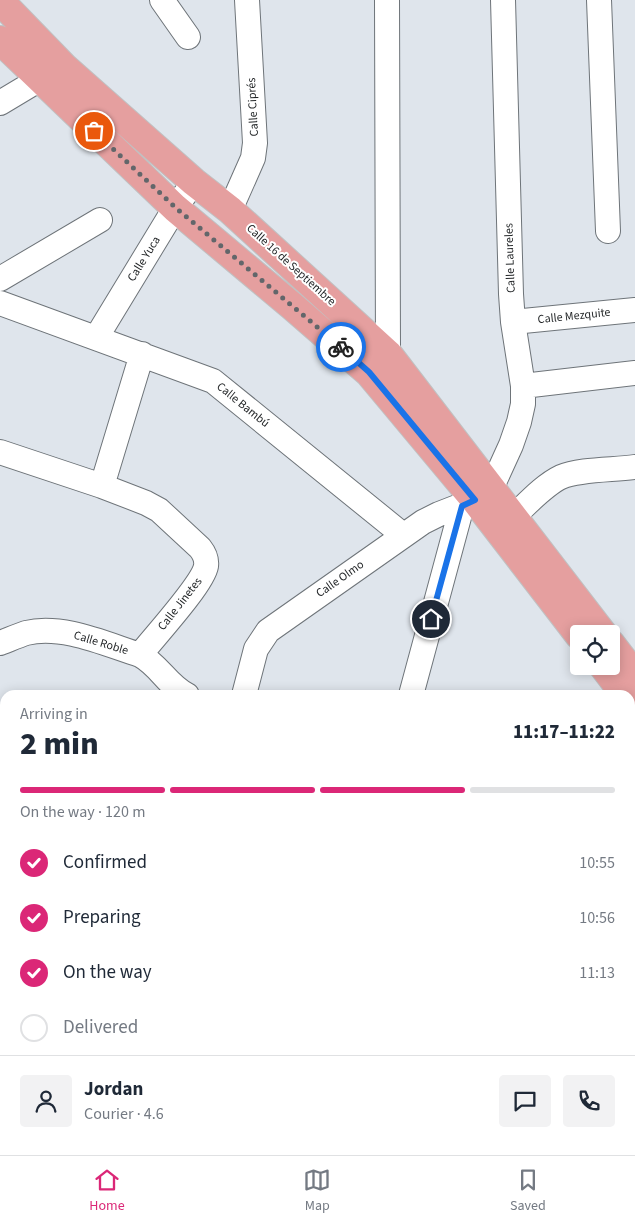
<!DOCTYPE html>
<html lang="en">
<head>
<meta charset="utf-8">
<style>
  body { margin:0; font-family:"Source Sans 3",sans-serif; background:#f2f2f3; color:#1f2937; height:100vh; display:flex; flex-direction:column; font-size:19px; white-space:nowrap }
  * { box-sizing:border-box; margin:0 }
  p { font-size:16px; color:#747a83 }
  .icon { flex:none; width:28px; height:28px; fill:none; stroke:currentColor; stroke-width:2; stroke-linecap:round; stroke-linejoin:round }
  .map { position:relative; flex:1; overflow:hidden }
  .sheet { position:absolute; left:0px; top:690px; width:635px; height:465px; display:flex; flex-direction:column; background:#fff; border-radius:15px 15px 0 0; box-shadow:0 2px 12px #0003 }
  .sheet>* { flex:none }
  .tools { position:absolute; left:570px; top:625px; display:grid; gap:10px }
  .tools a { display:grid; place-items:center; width:50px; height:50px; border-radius:5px; background:#fff; box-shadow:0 2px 12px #0003; font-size:25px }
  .pin { position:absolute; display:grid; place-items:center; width:42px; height:42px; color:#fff; margin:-21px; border:2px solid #fff; border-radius:50%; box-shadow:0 1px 5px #0007 }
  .courier { position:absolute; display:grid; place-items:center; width:50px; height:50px; margin:-25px; border:4px solid #1a73e8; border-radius:50%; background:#fff; color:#222; box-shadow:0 1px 6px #0007 }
  .overview em { font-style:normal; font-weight:800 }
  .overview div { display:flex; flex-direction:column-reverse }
  .overview { display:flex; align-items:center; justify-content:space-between; height:85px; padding:0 20px }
  h1 { font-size:32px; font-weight:800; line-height:38px }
  .bar { display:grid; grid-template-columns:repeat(4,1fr); gap:8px 5px; align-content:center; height:60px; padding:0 20px }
  .bar i { height:6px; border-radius:4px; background:#e0e1e3 }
  .bar .active { background:#db2777 }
  .bar p { grid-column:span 4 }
  .line { display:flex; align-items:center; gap:12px; padding:0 20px; border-top:1px solid #e0e1e3 }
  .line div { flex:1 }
  .round { display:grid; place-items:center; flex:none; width:52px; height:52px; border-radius:5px; background:#f2f2f3 }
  ol { padding:0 20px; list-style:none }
  li { display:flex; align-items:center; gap:15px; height:55px }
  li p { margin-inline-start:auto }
  li .icon { padding:5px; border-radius:50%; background:#db2777; color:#fff; stroke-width:4 }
  li:last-child { color:#747a83 }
  li i { width:28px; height:28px; border:2px solid #e0e1e3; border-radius:50% }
  .tabs { display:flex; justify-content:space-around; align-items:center; height:70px; border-top:1px solid #e0e1e3; background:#fff; font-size:14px; color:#747a83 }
  .tabs a { display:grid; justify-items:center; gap:2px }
  .tabs .active { color:#db2777 }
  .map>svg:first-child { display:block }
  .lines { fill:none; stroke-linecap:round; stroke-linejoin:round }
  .minor-casing { stroke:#6e7479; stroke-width:26 }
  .major-casing { stroke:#c0c1c2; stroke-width:30 }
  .minor { stroke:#fff; stroke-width:24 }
  .major { stroke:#e59f9f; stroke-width:28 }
  .done { stroke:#62666a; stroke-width:5; stroke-dasharray:0 9 }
  .route { stroke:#1a73e8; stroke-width:6 }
  .labels { text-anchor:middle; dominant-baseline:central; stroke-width:4; stroke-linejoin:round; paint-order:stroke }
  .street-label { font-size:12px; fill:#1f2224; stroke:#fff }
</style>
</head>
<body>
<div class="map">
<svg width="635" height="1155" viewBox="0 0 635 1155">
  <rect width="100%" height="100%" fill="#dfe5ec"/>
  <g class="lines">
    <defs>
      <path id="minor" d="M 162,0 L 188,37
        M 387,0 L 388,354
        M 599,0 L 608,231
        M 0,103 L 40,79
        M 230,210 L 253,158 L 255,143 L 247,0
        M 0,279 L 100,220
        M 0,303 L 213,381 L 403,535
        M 513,322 L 635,310
        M 96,338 L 175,208 L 194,182
        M 523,386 L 635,373
        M 0,452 L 102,486 L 146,503 L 159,510 L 200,548 C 204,553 207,559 206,566 C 203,584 154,637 140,655
        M 102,486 L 142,354
        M 513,517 C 527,504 544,485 561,477 C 580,469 614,470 635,467
        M 0,643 C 8,640 17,636 26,633 C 62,624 105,644 140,655 C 159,665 168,686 187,695
        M 244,695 L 256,649 L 268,631 L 423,522 L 439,514 L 475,500 L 491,489 L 511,445 L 519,422 L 523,404 L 523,386 L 513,322 L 511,294 L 503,0
        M 411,695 L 462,506
        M 0,784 L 5,785
        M 0,888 L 5,890
        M 0,1053 L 5,1055
        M 630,1069 L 635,1070
        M 325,1150 L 343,1155
        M 118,1155 L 119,1150"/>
      <path id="major" d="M 0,1 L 64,67 L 194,182 L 230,210 L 388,354 L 603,634
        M 0,40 L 175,208 L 292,306 L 369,373 L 475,500 L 579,635
        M 611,644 L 635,675
        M 603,666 L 625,695"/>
    </defs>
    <use href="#minor" class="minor-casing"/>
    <use href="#major" class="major-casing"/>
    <use href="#minor" class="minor"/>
    <use href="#major" class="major"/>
  </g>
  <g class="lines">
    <path class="done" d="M 94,131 L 176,208 L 341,347"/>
    <path class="route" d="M 341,347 L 369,372 L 475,500 L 462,506 L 431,619"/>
  </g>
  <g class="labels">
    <g class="street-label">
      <text transform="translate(253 107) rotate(-93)">Calle Ciprés</text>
      <text transform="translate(510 258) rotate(-92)">Calle Laureles</text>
      <text transform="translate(144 259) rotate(-58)">Calle Yuca</text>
      <text transform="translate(291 265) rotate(42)">Calle 16 de Septiembre</text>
      <text transform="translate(574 316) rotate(-6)">Calle Mezquite</text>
      <text transform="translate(243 405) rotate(39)">Calle Bambú</text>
      <text transform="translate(340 579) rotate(-35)">Calle Olmo</text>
      <text transform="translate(180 604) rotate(-52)">Calle Jinetes</text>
      <text transform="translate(101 643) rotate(17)">Calle Roble</text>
    </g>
  </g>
</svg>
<div class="tools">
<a><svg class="icon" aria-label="locate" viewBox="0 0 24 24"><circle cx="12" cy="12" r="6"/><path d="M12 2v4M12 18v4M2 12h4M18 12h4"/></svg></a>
</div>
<div class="pin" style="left:94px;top:131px;background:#ea580c"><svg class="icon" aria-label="bag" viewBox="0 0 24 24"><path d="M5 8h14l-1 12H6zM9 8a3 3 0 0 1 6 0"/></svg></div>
<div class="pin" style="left:431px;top:619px;background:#1f2937"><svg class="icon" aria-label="home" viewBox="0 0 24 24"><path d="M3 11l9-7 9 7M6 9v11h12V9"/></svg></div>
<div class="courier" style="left:341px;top:347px"><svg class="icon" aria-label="bike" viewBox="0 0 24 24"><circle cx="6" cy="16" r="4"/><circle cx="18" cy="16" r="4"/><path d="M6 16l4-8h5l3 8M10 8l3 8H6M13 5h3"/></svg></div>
<section class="sheet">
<div class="overview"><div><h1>2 min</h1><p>Arriving in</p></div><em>11:17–11:22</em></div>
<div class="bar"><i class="active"></i><i class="active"></i><i class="active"></i><i></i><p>On the way · 120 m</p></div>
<ol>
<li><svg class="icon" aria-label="check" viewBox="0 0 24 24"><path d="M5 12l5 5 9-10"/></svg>Confirmed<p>10:55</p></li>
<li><svg class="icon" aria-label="check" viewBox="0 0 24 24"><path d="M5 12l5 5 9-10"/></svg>Preparing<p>10:56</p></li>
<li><svg class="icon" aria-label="check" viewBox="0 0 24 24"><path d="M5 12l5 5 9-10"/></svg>On the way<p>11:13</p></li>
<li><i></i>Delivered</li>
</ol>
<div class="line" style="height:90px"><a class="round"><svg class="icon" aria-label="person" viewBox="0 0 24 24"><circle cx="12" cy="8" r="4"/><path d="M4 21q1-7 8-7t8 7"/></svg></a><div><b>Jordan</b><p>Courier · 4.6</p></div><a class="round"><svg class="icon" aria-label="chat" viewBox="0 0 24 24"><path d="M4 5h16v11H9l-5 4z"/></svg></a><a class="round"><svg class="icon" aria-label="phone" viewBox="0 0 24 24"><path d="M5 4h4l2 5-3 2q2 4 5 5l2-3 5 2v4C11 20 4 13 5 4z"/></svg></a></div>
</section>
</div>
<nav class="tabs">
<a class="active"><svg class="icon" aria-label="home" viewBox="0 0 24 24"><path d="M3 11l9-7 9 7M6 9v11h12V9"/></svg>Home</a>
<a><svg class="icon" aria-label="map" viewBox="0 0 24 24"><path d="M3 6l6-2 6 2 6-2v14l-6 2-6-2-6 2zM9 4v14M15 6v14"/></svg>Map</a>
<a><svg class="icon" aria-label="saved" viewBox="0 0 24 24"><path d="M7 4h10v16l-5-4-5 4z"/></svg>Saved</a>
</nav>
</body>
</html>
